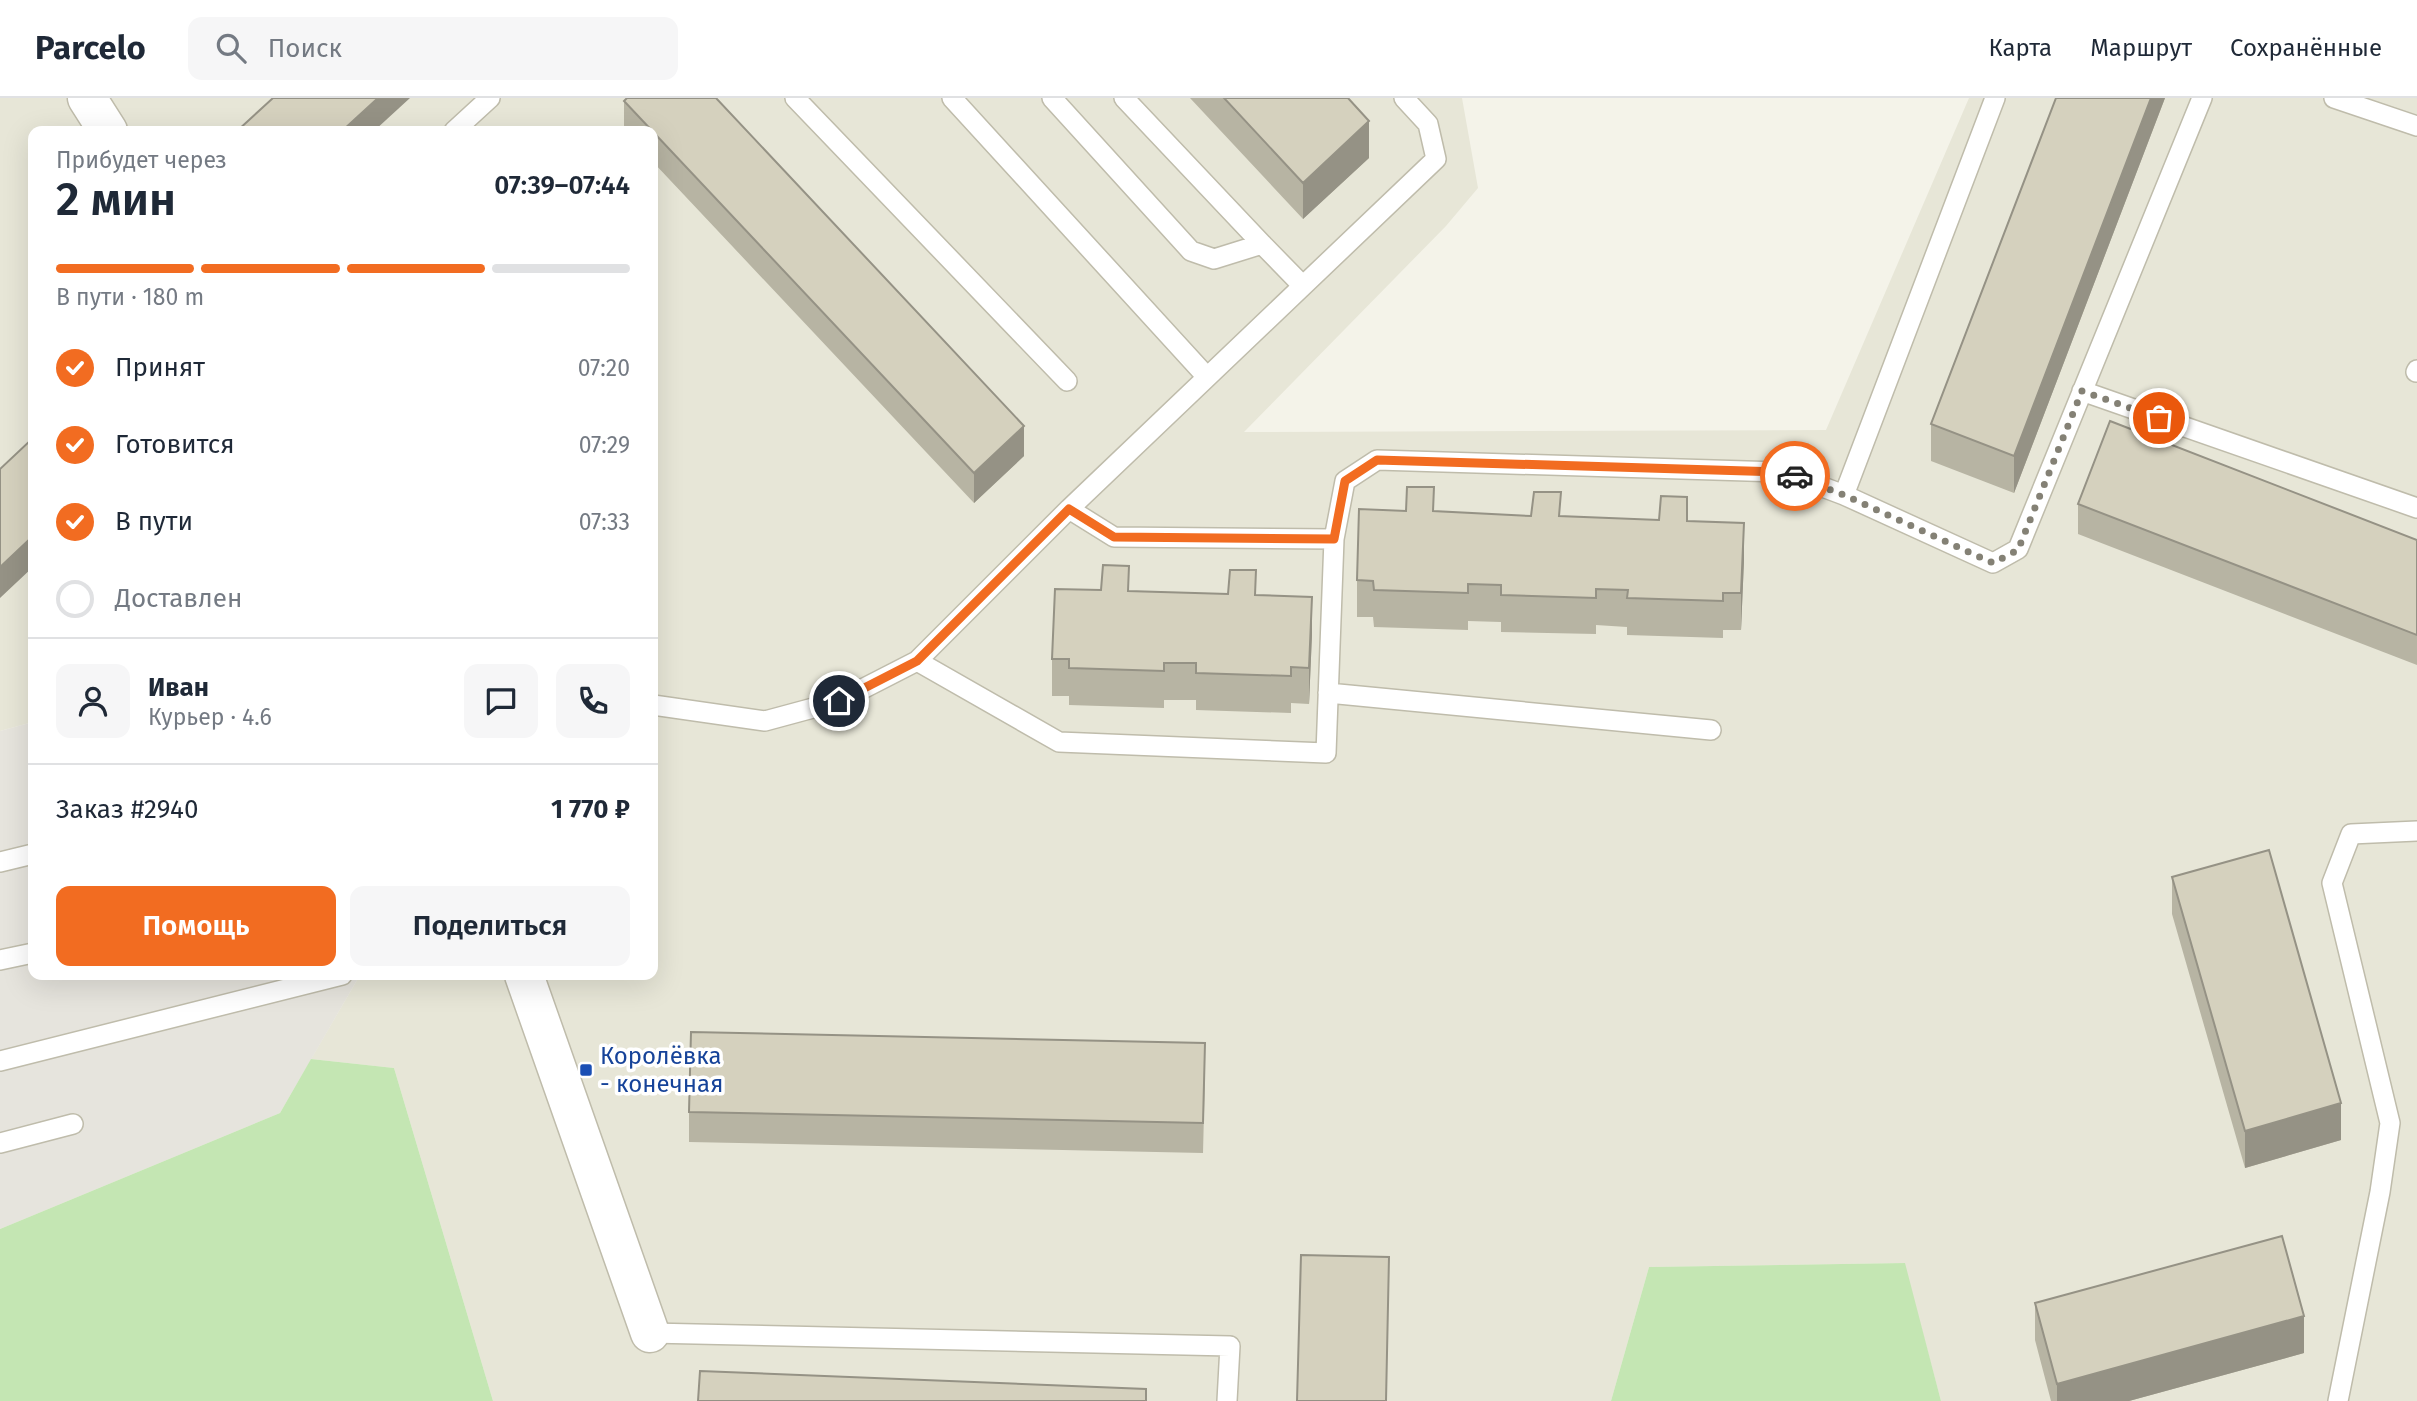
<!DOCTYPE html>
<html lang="ru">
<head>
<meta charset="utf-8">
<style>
  body { margin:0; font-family:"Fira Sans",sans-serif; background:#f6f6f7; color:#1f2937; height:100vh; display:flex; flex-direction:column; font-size:26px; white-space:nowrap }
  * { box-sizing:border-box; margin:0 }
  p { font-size:23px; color:#747a83 }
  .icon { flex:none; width:38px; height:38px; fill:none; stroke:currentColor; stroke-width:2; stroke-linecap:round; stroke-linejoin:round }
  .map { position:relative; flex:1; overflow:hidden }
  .panel { position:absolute; left:28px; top:28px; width:630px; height:854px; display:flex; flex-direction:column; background:#fff; border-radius:14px; box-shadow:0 7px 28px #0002 }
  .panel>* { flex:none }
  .pin { position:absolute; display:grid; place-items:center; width:60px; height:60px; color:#fff; margin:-30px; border:4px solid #fff; border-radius:50%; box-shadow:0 2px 7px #0007 }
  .courier { position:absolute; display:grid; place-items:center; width:70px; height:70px; margin:-35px; border:5px solid #f26c21; border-radius:50%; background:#fff; color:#222; box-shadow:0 2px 9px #0007 }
  .head em { font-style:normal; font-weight:600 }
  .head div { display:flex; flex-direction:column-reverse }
  .head { display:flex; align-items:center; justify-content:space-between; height:119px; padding:0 28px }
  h1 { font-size:46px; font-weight:600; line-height:52px }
  .bar { display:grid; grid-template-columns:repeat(4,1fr); gap:10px 7px; align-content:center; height:84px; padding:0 28px }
  .bar i { height:9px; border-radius:5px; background:#e0e1e3 }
  .bar .selected { background:#f26c21 }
  .bar p { grid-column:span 4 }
  .line { display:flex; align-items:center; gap:18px; padding:0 28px; border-top:2px solid #e0e1e3 }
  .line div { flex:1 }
  .round { display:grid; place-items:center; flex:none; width:74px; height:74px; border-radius:14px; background:#f6f6f7 }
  ol { padding:0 28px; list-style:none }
  li { display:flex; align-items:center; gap:21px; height:77px }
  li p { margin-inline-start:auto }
  li .icon { padding:7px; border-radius:50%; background:#f26c21; color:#fff; stroke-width:4 }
  li:last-child { color:#747a83 }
  li i { width:38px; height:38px; border:4px solid #e0e1e3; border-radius:50% }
  .action { display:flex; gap:14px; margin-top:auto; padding:14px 28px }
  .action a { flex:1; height:80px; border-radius:14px; background:#f26c21; color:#fff; font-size:28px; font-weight:600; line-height:80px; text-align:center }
  .action a+a { background:#f6f6f7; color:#1f2937 }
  header { display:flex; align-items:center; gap:42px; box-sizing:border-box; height:98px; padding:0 35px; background:#fff; border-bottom:2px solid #e0e1e3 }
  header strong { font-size:33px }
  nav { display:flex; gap:38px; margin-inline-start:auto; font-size:24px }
  .search { width:490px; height:63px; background:#f6f6f7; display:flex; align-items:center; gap:18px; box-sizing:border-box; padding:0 24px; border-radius:14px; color:#747a83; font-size:26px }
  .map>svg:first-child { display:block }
  .residential { fill:#e7e6d7 }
  .industrial { fill:#e6e4dd }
  .green { fill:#c4e6b3 }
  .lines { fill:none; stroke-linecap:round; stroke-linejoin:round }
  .lane-casing { stroke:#bfbcab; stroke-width:22 }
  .street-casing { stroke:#bfbcab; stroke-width:41 }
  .lane { stroke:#fff; stroke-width:19 }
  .street { stroke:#fff; stroke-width:38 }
  .wall { fill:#b7b4a3 }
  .shaded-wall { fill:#959285 }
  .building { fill:#d5d1be; stroke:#959285; stroke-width:2 }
  .done { stroke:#848175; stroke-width:7; stroke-dasharray:0 12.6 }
  .route { stroke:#f26c21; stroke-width:9 }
  .transit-dot { fill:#1a4fb4; stroke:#fff; stroke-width:2.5 }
  .labels { text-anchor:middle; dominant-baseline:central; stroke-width:7; stroke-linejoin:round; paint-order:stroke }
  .transit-label { font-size:24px; fill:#164399; stroke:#fff; text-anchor:start }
</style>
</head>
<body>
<header>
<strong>Parcelo</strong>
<div class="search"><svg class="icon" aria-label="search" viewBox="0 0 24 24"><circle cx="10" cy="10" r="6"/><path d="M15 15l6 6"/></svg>Поиск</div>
<nav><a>Карта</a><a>Маршрут</a><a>Сохранённые</a></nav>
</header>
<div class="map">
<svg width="2417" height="1303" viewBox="0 0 2417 1303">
  <rect width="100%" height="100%" fill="#f4f3e9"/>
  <path class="residential" d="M 0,0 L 1462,0 L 1478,90 L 1446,128 L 1244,334 L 1826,332 L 1969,0 L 2417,0 L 2417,1303 L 1941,1303 L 1904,1165 L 1649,1169 L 1611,1303 L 493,1303 L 394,970 L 311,961 L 360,877 L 653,877 L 653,33 L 33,33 L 33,624 L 0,633 Z"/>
  <path class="industrial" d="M 33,624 L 33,877 L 360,877 L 280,1015 L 0,1131 L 0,633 Z"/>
  <path class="green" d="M 311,961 L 394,970 L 493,1303 L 0,1303 L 0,1131 L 280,1015 Z
    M 1905,1165 L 1941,1303 L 1611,1303 L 1649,1169 Z"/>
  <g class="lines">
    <defs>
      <path id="lane" d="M 795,0 L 1067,283
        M 952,0 L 1207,279
        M 1052,0 L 1191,153 L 1214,161 L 1262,146 L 1303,188
        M 1124,0 L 1262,146
        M 1404,0 L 1428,26 L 1436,61 L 1069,411 L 1114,439 L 1334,441 L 1345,383 L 1377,362 L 1783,374 L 1844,397 L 1993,465 L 2018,451 L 2202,0
        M 2334,0 L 2417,28
        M 454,33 L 490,0
        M 2416,274 L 2417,272
        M 2082,293 L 2417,410
        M 1844,397 L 1995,0
        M 917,563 L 1059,644 L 1326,655 L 1334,441
        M 1328,595 L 1711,632
        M 653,607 L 765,623 L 839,603 L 917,563 L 1069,411
        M 0,764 L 33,756
        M 0,862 L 33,855
        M 0,963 L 342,877
        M 0,1045 L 73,1026
        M 650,1235 L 1230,1248 L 1227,1303
        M 2338,1303 L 2380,1094 L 2390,1025 L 2332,785 L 2351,736 L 2417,733"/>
      <path id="street" d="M 87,0 L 108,33
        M 524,877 L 650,1235"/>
    </defs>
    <use href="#lane" class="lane-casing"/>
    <use href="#street" class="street-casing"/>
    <use href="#lane" class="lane"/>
    <use href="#street" class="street"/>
  </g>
  <path class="wall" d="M 1190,0 L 1348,0 L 1369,60 L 1303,121 Z
    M 2056,0 L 2165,0 L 2014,395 L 1931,363 L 1931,326 Z
    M 624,3 L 1024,358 L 974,405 L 653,64 L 653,33 L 624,33 Z
    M 2078,406 L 2417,442 L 2417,567 L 2078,436 Z
    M 1434,413 L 1531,418 L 1687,423 L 1744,462 L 1741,532 L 1723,532 L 1723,540 L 1627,537 L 1627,529 L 1596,527 L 1596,536 L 1501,534 L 1501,524 L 1468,523 L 1468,532 L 1374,529 L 1373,519 L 1357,519 L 1357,482 Z
    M 1129,493 L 1256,497 L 1312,536 L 1309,606 L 1291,605 L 1291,615 L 1196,612 L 1196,602 L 1164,602 L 1164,610 L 1069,607 L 1069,598 L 1052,598 L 1052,561 Z
    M 2172,779 L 2341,1042 L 2245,1070 L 2172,816 Z
    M 1205,975 L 1203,1055 L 689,1044 L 689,1014 Z
    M 2035,1205 L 2304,1255 L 2129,1303 L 2051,1303 L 2035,1242 Z"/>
  <path class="shaded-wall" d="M 378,0 L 410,0 L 374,33 L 342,33 Z
    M 2151,0 L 2165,0 L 2014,395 L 2014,358 Z
    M 1369,23 L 1369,60 L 1303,121 L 1303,85 Z
    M 1024,328 L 1024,358 L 974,405 L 974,375 Z
    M 1744,425 L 1744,462 L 1741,532 L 1741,495 Z
    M 33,438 L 33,469 L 0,500 L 0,469 Z
    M 1312,499 L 1312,536 L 1309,606 L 1309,570 Z
    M 2341,1005 L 2341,1042 L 2245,1070 L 2245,1033 Z
    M 2304,1218 L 2304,1255 L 2129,1303 L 2057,1303 L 2057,1286 Z"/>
  <path class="building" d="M 273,0 L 378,0 L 342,33 L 237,33 Z
    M 627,0 L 716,0 L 1024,328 L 974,375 L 624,3 Z
    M 1224,0 L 1348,0 L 1369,23 L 1303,85 Z
    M 2056,0 L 2151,0 L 2014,358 L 1931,326 Z
    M 2110,323 L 2417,442 L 2417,537 L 2078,406 Z
    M 33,340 L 33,438 L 0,469 L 0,371 Z
    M 1407,389 L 1434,389 L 1433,413 L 1531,418 L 1534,394 L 1561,394 L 1559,418 L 1659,422 L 1661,398 L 1687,399 L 1687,423 L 1744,425 L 1741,495 L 1723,495 L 1723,503 L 1627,500 L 1628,492 L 1596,491 L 1596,500 L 1501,497 L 1501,487 L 1468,486 L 1468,495 L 1374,492 L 1373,483 L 1357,482 L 1359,411 L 1406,413 Z
    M 1103,467 L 1129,468 L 1128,493 L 1228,496 L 1230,472 L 1256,472 L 1255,497 L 1312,499 L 1309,570 L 1291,569 L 1291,578 L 1196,575 L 1196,565 L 1164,565 L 1164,573 L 1069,570 L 1069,561 L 1052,561 L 1055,491 L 1101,492 Z
    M 2269,752 L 2341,1005 L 2245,1033 L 2172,779 Z
    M 691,934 L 1205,945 L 1203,1025 L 689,1014 Z
    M 2282,1138 L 2304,1218 L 2057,1286 L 2035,1205 Z
    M 1301,1157 L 1389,1159 L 1386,1303 L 1297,1303 Z
    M 700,1273 L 1146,1291 L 1146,1303 L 698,1303 Z"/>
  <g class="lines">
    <path class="done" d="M 1795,378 L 1844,397 L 1993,465 L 2018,452 L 2082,293 L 2159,320"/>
    <path class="route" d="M 839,603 L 917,563 L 1069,411 L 1114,439 L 1334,441 L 1345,383 L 1377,362 L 1783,374 L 1795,378"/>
  </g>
  <rect class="transit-dot" x="579" y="965" width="14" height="14" rx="3.5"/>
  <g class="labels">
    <g class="transit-label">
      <text x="600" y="958">Королёвка<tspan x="600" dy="28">- конечная</tspan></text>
    </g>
  </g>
</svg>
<div class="pin" style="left:2159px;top:320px;background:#ea580c"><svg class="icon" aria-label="bag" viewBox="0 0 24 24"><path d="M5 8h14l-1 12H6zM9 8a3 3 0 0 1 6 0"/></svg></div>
<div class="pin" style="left:839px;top:603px;background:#1f2937"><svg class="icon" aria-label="home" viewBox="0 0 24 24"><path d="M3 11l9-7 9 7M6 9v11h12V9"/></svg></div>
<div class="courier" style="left:1795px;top:378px"><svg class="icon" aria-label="car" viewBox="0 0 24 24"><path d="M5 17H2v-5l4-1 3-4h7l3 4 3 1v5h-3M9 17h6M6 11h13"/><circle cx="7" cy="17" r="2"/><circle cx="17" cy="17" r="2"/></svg></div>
<section class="panel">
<div class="head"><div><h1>2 мин</h1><p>Прибудет через</p></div><em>07:39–07:44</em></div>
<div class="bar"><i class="selected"></i><i class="selected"></i><i class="selected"></i><i></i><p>В пути · 180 m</p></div>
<ol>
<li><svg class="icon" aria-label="check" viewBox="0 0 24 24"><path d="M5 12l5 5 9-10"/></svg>Принят<p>07:20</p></li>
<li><svg class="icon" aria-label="check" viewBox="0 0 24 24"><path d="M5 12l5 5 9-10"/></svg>Готовится<p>07:29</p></li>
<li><svg class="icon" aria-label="check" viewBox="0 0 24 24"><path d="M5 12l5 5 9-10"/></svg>В пути<p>07:33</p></li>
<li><i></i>Доставлен</li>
</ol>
<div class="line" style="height:126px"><a class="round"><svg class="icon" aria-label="person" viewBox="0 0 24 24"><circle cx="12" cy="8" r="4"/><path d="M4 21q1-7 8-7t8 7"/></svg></a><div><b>Иван</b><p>Курьер · 4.6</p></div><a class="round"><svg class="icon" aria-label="chat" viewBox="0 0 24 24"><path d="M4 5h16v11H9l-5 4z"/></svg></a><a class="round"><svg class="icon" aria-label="phone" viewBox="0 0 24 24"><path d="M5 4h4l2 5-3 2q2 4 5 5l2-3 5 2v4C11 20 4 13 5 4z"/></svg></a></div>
<div class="line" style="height:91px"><div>Заказ #2940</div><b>1 770 ₽</b></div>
<div class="action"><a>Помощь</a><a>Поделиться</a></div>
</section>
</div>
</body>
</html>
